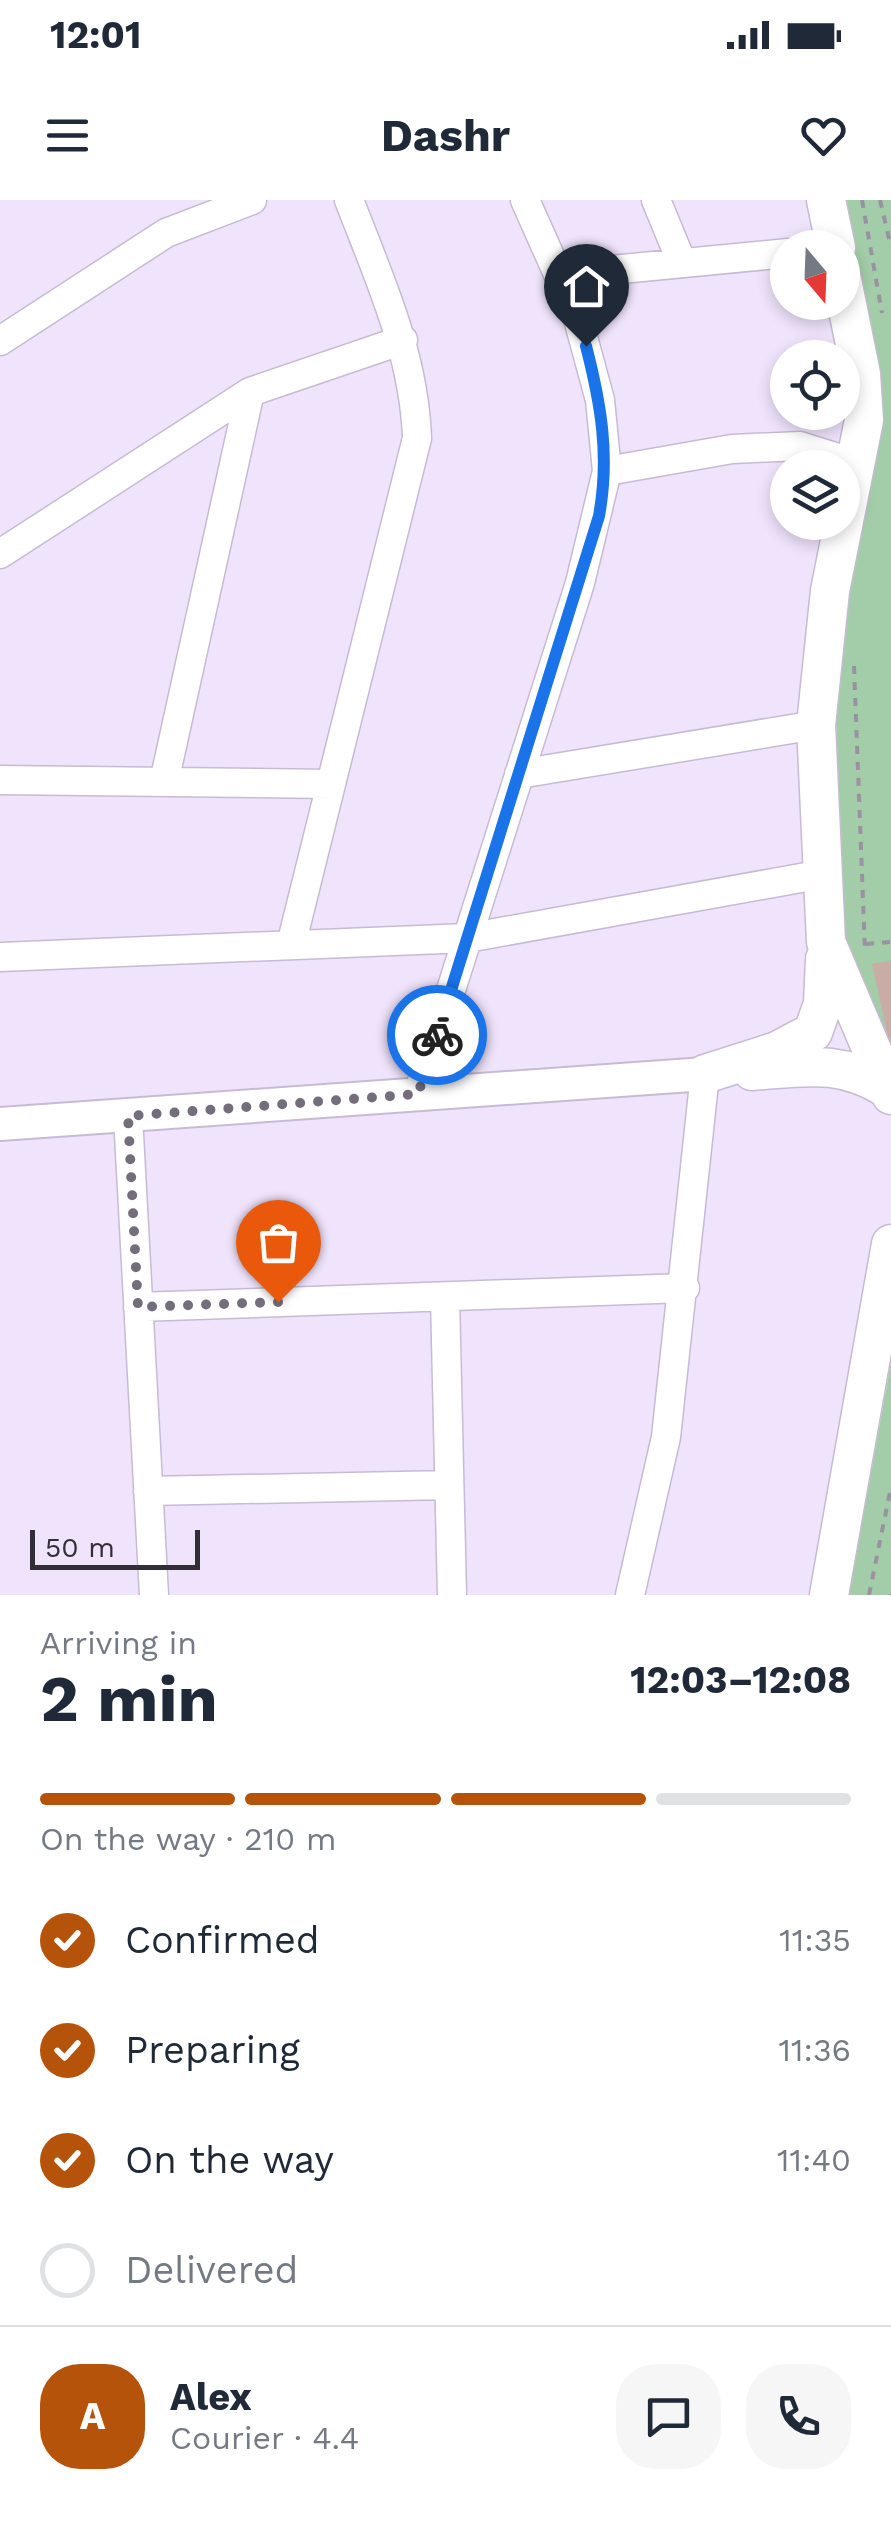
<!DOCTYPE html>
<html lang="en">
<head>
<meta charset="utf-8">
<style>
  body { margin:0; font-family:"Work Sans",sans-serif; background:#f6f6f7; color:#1f2937; height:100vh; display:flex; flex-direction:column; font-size:38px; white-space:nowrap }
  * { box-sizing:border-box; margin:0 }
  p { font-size:32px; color:#747a83 }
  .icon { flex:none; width:55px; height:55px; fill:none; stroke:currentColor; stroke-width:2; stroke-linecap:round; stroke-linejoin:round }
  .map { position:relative; height:1395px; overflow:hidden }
  .sheet { display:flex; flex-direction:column; background:#fff; flex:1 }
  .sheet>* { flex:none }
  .needle { width:65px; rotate:161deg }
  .tools { position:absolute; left:770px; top:30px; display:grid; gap:20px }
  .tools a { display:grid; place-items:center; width:90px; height:90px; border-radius:50%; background:#fff; box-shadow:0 5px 15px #0003; font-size:50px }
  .scale { position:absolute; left:30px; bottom:25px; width:170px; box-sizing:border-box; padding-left:10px; border:5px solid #322e37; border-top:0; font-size:28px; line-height:35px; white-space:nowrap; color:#322e37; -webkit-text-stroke:8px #f0e4fc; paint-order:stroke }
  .pin { position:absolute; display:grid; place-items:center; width:85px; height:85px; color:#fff; margin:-102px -42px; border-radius:50% 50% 50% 0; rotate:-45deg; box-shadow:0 0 10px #0007 }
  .pin .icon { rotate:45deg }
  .courier { position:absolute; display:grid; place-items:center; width:100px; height:100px; margin:-50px; border:8px solid #1a73e8; border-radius:50%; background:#fff; color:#222; box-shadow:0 2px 12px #0007 }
  .summary em { font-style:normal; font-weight:700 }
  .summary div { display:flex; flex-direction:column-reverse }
  .summary { display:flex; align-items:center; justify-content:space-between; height:170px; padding:0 40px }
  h1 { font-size:65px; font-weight:700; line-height:75px }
  .bar { display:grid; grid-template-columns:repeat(4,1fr); gap:15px 10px; align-content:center; height:120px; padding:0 40px }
  .bar i { height:12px; border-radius:8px; background:#e0e1e3 }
  .bar .on { background:#b45309 }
  .bar p { grid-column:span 4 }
  .line { display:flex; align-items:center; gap:25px; padding:0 40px; border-top:2px solid #e0e1e3 }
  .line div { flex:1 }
  .round { display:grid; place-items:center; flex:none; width:105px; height:105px; border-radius:40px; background:#f6f6f7 }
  ol { padding:0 40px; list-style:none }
  li { display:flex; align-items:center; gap:30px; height:110px }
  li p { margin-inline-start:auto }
  li .icon { padding:10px; border-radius:50%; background:#b45309; color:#fff; stroke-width:4 }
  li:last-child { color:#747a83 }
  li i { width:55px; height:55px; border:5px solid #e0e1e3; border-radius:50% }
  .status { display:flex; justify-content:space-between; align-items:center; height:70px; padding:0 50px; background:#fff; direction:ltr }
  .status svg { height:28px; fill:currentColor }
  header { display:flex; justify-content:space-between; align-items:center; height:130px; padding:0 40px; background:#fff; font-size:45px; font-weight:700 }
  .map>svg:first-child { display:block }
  .green { fill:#a2cda8 }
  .building { fill:#c8aca5 }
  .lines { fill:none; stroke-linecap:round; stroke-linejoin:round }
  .minor-casing { stroke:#c7bbd3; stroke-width:31 }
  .tertiary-casing { stroke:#c7bbd3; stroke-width:36 }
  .secondary-casing { stroke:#c7bbd3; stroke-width:41 }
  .path { stroke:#9a92a3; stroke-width:4; stroke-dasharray:8 8; stroke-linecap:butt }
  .minor { stroke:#fff; stroke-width:28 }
  .tertiary { stroke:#fff; stroke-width:32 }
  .secondary { stroke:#fff; stroke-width:38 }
  .done { stroke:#746e7c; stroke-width:10; stroke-dasharray:0 18 }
  .route { stroke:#1a73e8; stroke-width:12 }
</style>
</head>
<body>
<div class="status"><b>12:01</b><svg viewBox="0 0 49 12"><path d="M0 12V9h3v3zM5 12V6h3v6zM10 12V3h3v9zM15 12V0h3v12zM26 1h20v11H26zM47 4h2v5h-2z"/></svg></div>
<header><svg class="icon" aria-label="menu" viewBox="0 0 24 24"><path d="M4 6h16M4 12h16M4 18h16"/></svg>Dashr<svg class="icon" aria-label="heart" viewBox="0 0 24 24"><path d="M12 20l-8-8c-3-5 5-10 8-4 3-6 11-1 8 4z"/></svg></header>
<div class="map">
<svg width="891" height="1395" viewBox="0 0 891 1395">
  <rect width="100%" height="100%" fill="#f0e4fc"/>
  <path class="green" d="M 842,0 L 891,0 L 891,861 L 846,761 L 835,495 L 874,190 Z
    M 891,1162 L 891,1395 L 849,1395 Z"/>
  <path class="building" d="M 891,761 L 891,841 L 889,842 L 872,764 Z"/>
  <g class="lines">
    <defs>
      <path id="minor" d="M 656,0 L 682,63
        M 559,75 L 788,53
        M 0,141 L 166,33 L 252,0
        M 607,271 L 732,249 L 800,246 L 854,263
        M 0,354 L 250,192 L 403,140
        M 519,574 L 816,525
        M 0,580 L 331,584
        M 164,582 L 250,192
        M 291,745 L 417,238 C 414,153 379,78 349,0
        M 0,757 L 467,738 L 823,674
        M 418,894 L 580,383 L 607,271 L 600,200 L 578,119 L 525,0
        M 128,916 L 154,1395
        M 445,1097 L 452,1395
        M 138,1107 L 685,1088
        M 148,1291 L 449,1285
        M 630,1395 L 666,1237 L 705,874"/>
      <path id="tertiary" d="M 0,924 L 705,874"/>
      <path id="secondary" d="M 826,0 L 836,48
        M 842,80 L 861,174 L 864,220 L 830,391 L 816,525 L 826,742 L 891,895
        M 752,871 C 806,867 840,859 888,889
        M 705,874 L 777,851 L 813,832 L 823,804 L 825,759
        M 829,1395 L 891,1044"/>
    </defs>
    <use href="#minor" class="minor-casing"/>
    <use href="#tertiary" class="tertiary-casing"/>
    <use href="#secondary" class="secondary-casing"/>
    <path class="path" d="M 862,0 L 882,113
      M 880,0 L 891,47
      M 854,466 L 865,752
      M 866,744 L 891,742
      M 869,1395 L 891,1287
      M 891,1395 L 891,1394"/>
    <use href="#minor" class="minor"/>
    <use href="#tertiary" class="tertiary"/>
    <use href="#secondary" class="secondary"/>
  </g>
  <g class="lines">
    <path class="done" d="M 278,1102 L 138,1107 L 128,916 L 418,894 L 437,835"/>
    <path class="route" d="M 437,835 L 599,316 C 610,256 601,204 586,146"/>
  </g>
</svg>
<div class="tools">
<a><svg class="needle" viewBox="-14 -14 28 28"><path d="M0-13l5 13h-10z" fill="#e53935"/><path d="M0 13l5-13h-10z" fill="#747a83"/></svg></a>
<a><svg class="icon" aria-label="locate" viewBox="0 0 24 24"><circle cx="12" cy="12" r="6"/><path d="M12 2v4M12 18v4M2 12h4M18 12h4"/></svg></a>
<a><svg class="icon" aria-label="layers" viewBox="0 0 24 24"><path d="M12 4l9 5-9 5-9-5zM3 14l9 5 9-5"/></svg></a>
</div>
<div class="scale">50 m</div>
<div class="pin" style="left:278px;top:1102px;background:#ea580c"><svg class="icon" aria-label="bag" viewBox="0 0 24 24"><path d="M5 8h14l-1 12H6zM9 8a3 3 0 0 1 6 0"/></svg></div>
<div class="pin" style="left:586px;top:146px;background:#1f2937"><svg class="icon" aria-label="home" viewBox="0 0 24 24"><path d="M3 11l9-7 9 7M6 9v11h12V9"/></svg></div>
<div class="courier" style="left:437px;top:835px"><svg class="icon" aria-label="bike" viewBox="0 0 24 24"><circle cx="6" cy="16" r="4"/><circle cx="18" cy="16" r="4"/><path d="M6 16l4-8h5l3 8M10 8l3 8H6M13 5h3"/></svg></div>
</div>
<section class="sheet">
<div class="summary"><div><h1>2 min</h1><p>Arriving in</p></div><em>12:03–12:08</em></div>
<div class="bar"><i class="on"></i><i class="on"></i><i class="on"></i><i></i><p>On the way · 210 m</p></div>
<ol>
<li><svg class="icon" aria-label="check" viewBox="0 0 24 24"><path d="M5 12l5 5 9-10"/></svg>Confirmed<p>11:35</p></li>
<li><svg class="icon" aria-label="check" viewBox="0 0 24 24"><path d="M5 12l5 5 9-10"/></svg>Preparing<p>11:36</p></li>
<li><svg class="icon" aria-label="check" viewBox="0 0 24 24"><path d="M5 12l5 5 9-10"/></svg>On the way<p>11:40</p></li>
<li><i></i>Delivered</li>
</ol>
<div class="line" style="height:180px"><b class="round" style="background:#b45309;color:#fff">A</b><div><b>Alex</b><p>Courier · 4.4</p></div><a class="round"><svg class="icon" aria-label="chat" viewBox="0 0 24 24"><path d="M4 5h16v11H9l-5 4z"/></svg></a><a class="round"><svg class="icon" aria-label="phone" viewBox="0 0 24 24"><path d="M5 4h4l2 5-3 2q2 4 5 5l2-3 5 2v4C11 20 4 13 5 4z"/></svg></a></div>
</section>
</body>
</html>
